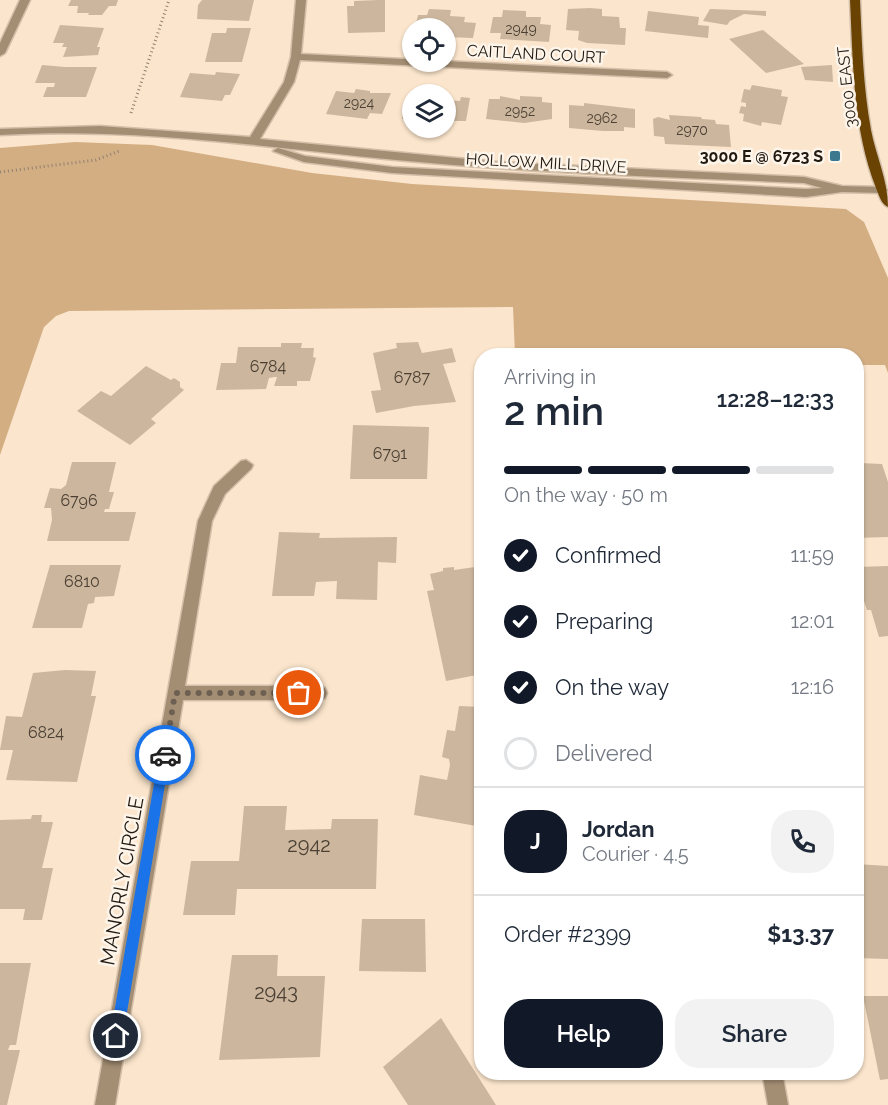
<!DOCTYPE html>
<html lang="en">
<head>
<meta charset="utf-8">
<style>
  body { margin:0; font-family:Raleway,sans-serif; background:#f2f2f3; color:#1f2937; height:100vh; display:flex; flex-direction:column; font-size:22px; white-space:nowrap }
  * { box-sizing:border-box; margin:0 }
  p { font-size:20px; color:#747a83 }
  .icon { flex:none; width:33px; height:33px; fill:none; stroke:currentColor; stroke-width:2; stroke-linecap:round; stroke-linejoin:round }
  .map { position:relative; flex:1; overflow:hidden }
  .panel { position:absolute; left:474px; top:348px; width:390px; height:732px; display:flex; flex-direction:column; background:#fff; border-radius:24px; box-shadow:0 2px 4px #0004 }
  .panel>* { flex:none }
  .buttons { position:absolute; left:402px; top:18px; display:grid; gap:12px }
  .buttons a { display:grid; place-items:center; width:54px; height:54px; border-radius:50%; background:#fff; box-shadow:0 2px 4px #0004; font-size:30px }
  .pin { position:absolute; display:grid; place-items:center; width:51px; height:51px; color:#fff; margin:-26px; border:3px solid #fff; border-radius:50%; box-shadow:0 2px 6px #0007 }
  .courier { position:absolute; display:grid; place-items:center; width:60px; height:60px; margin:-30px; border:4px solid #1a73e8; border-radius:50%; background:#fff; color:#222; box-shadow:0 2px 8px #0007 }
  .headline em { font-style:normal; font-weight:600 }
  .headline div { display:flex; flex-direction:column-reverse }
  .headline { display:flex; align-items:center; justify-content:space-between; height:102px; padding:0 30px }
  h1 { font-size:39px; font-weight:600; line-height:45px }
  .bar { display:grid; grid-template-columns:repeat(4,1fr); gap:9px 6px; align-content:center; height:72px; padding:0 30px }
  .bar i { height:8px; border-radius:4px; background:#e0e1e3 }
  .bar .active { background:#111827 }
  .bar p { grid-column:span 4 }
  .line { display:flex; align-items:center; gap:15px; padding:0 30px; border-top:2px solid #e0e1e3 }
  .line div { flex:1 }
  .round { display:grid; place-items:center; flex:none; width:63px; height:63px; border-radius:24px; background:#f2f2f3 }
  ol { padding:0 30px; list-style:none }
  li { display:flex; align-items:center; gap:18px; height:66px }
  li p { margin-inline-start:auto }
  li .icon { padding:6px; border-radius:50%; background:#111827; color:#fff; stroke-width:4 }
  li:last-child { color:#747a83 }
  li i { width:33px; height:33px; border:3px solid #e0e1e3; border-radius:50% }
  .cta { display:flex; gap:12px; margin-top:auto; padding:12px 30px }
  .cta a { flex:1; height:69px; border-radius:24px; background:#111827; color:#fff; font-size:24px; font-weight:600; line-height:69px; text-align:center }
  .cta a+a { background:#f2f2f3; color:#1f2937 }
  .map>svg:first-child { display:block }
  .green { fill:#d3ae83 }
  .building { fill:#ccb79e }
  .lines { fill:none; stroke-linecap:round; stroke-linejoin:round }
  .minor-casing { stroke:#d4c0aa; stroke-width:3 }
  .major-casing { stroke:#d4c0aa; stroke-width:3 }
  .path { stroke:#908170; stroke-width:3; stroke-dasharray:1 3; stroke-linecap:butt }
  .minor { fill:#a48e73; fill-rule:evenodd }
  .major { fill:#6a4202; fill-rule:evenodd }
  .route { fill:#1a73e8 }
  .done { stroke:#6d6052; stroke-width:6; stroke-dasharray:0 10.8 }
  .poi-dot { fill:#3b7a8e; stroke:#fdf4ea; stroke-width:2 }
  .labels { text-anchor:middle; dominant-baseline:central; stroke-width:5; stroke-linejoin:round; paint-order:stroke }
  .far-number-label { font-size:14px; fill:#4c4034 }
  .far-street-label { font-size:16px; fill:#211910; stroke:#fdf4ea }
  .far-poi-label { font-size:16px; font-weight:bold; fill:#211910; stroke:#fdf4ea; text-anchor:end }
  .number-label { font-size:16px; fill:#4c4034 }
  .near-number-label { font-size:20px; fill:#4c4034 }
  .street-label { font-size:20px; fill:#211910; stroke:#fdf4ea }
</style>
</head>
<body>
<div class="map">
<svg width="888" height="1105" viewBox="0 0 888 1105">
  <rect width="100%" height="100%" fill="#fbe5cc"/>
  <path class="green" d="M 75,142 L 152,145 L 312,173 L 412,184 L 846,209 L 864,222 L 888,278 L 888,373 L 885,365 L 857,365 L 856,356 L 515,355 L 513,307 L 69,311 L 56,316 L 44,327 L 0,455 L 0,148 Z"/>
  <path class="building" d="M 71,0 L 118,0 L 116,6 L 109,6 L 102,15 L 88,15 L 89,13 L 77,13 L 78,6 L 68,6 Z
    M 202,0 L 254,0 L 249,21 L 197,19 L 198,5 Z
    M 378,0 L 385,0 L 385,32 L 348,33 L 347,6 L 354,6 L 354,1 Z
    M 590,8 L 602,9 L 602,16 L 619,17 L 620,28 L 626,28 L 625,45 L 587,43 L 578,40 L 579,31 L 566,30 L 568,9 Z
    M 429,9 L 451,10 L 450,16 L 465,17 L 464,22 L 476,23 L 473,38 L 446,37 L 446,28 L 415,28 L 418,15 L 427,15 Z
    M 710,9 L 766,11 L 766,16 L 744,14 L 730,21 L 727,25 L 703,21 Z
    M 503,10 L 526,11 L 526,17 L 541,17 L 540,24 L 551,25 L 549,42 L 500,39 L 501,33 L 490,33 L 493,17 L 502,17 Z
    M 648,11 L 699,17 L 698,25 L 709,26 L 708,38 L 645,31 Z
    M 60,25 L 104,28 L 97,47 L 100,47 L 98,55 L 63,57 L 67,47 L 62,47 L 64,43 L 53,43 Z
    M 227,28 L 251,28 L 242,62 L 205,62 L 212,33 L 226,33 Z
    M 763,30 L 804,64 L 766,73 L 729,39 Z
    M 42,65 L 65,67 L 97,67 L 86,97 L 43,97 L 47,87 L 54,87 L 55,83 L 35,83 Z
    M 832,65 L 833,82 L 805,80 L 801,67 Z
    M 216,72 L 240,74 L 230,95 L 225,95 L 222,101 L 180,97 L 190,73 L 215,75 Z
    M 752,85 L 782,90 L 781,96 L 788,97 L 781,125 L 762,122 L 761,126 L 743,121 L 744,114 L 739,113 L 741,106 L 746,107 L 746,103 L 741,102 L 744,89 L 750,90 Z
    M 356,89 L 370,91 L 370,93 L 391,93 L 382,114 L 370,113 L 367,119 L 326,114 L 336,91 L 354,93 Z
    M 500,96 L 520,100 L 520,96 L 542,97 L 542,102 L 552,103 L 552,119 L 524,123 L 486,119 L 489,99 L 500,99 Z
    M 461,97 L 470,98 L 466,121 L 446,121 L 446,100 L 460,101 Z
    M 406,98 L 412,99 L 412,119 L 402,119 Z
    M 584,103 L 635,109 L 635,128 L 624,127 L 624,131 L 603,131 L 569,128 L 569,105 L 584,106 Z
    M 669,115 L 701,117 L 702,119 L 715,120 L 716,124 L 729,125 L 731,147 L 665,144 L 664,137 L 654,136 L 653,119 L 658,117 L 670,120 Z
    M 418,342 L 422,353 L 452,348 L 456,362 L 443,364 L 456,402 L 414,406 L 376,413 L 371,391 L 381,390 L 373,353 L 397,348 L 396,343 Z
    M 281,343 L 302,343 L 301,348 L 314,348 L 313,357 L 316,358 L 310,381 L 297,381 L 297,386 L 274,386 L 277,377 L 275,377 L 269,378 L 266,389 L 216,390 L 221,363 L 236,363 L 238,347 L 281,347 Z
    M 146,366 L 171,380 L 174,378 L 180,382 L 180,387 L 184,390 L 151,419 L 156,423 L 130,445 L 77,411 L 101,391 L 111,396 Z
    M 353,425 L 429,427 L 427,479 L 350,479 Z
    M 72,462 L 116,462 L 109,492 L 114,492 L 109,509 L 105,509 L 104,512 L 136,512 L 129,541 L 47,541 L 52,520 L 51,508 L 44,508 L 50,488 L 61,489 L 66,485 Z
    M 859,463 L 882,464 L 888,482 L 888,537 L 856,538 L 856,464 Z
    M 279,532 L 320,533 L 319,538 L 397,537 L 396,563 L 378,562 L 377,600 L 336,599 L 337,581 L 316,582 L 314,596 L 272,596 Z
    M 50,565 L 121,565 L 114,596 L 95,597 L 94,603 L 88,604 L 82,628 L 32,628 Z
    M 482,566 L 482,674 L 446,681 L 427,591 L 434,590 L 430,574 L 443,571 L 443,568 L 454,567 L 454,570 Z
    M 888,566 L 888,636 L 879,637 L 871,610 L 867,610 L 864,601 L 856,602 L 856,567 Z
    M 65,670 L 96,671 L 91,696 L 96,696 L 77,782 L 6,780 L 13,750 L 0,750 L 6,716 L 22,717 L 33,673 Z
    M 459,706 L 482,707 L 482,827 L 414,815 L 420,775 L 447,780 L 450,765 L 449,759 L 442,757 L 447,730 L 455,731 Z
    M 244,806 L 287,806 L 285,830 L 331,829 L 332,819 L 378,819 L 376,889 L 237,889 L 235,915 L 183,915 L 191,861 L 239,861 Z
    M 32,815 L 42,815 L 41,822 L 53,822 L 42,868 L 53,868 L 42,920 L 23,920 L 25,909 L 0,909 L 0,820 L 31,819 Z
    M 856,864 L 888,866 L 888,959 L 856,958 Z
    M 362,919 L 425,919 L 426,972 L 359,971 Z
    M 232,955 L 278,955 L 277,976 L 325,976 L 320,1057 L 219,1060 Z
    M 0,963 L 31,963 L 16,1045 L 10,1045 L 8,1050 L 20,1050 L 7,1105 L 0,1105 Z
    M 863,996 L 888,996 L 888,1079 L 880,1080 Z
    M 441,1018 L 496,1105 L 408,1105 L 383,1067 Z"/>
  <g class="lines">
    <defs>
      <path id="minor" d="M 20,0 L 30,0 L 5,53 L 0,56 L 0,43 Z
        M 296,0 L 306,0 L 301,54 L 667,72 L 672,75 L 667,78 L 300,60 L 294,82 L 260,139 L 498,162 L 804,177 L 842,186 L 882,187 L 888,190 L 882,193 L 842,192 L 806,197 L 392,173 L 304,162 L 273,151 L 278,148 L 305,156 L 392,167 L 806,189 L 822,188 L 804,183 C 668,177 532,173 396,160 C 263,147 135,127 0,135 L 0,129 L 100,126 L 250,137 L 284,82 L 291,57 Z
        M 246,460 L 253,465 L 251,469 L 225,494 L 212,521 L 185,686 L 319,686 L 325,688 L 327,693 L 325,698 L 319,700 L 183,700 L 115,1105 L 95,1105 L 198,521 L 214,486 L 241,461 Z
        M 762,1072 L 782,1072 L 788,1105 L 768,1105 Z"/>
      <path id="major" d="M 850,0 L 860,0 C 862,43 863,87 871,130 C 876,156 888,180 888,207 C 881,204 879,195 876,188 C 853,129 853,63 850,0 Z"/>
    </defs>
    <use href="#minor" class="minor-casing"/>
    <use href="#major" class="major-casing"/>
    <path class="path" d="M 131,113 L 169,0
      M 0,172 L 96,160 L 119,151"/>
    <use href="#minor" class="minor"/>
    <use href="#major" class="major"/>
  </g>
  <path class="route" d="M 165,749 L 170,755 L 123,1036 L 116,1043 L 110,1036 L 159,755 Z"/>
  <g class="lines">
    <path class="done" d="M 165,755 L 175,693 L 299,693"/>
  </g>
  <rect class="poi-dot" x="829" y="150" width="12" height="12" rx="3"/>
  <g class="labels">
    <g class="far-number-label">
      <text x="521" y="29">2949</text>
      <text x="359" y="103">2924</text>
      <text x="520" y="111">2952</text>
      <text x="602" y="118">2962</text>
      <text x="692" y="130">2970</text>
    </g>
    <g class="far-street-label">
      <text transform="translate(536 54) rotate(3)">CAITLAND COURT</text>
      <text transform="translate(847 87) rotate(-96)">3000 EAST</text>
      <text transform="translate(546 163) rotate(3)">HOLLOW MILL DRIVE</text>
    </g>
    <g class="far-poi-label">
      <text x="823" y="156">3000 E @ 6723 S</text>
    </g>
    <g class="number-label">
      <text x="268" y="366">6784</text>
      <text x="412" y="377">6787</text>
      <text x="390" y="453">6791</text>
      <text x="79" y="500">6796</text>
      <text x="82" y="581">6810</text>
      <text x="46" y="732">6824</text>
    </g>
    <g class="near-number-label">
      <text x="309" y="845">2942</text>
      <text x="276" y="992">2943</text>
    </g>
    <g class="street-label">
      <text transform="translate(122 881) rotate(-80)">MANORLY CIRCLE</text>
    </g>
  </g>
</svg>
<div class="buttons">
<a><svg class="icon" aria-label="locate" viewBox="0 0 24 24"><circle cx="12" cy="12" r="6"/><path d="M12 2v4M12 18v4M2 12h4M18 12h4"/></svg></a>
<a><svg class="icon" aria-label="layers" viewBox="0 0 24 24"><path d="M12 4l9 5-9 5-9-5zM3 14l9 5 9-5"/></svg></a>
</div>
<div class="pin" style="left:299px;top:693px;background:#ea580c"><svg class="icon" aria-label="bag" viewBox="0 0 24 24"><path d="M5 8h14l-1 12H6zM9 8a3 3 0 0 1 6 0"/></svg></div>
<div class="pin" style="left:116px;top:1036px;background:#1f2937"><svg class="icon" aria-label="home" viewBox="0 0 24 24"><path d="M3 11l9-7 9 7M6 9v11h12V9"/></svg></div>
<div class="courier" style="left:165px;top:755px"><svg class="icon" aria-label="car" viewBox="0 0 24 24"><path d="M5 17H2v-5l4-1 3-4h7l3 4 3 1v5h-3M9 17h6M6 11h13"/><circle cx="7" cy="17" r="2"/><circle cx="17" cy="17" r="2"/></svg></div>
<section class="panel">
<div class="headline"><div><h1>2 min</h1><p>Arriving in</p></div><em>12:28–12:33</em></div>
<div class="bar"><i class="active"></i><i class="active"></i><i class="active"></i><i></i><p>On the way · 50 m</p></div>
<ol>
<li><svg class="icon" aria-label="check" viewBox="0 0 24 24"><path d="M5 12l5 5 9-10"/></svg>Confirmed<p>11:59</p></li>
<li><svg class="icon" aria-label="check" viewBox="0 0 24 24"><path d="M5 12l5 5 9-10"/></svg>Preparing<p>12:01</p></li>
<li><svg class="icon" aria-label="check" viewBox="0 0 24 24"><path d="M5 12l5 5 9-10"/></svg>On the way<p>12:16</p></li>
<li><i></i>Delivered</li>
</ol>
<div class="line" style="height:108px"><b class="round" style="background:#111827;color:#fff">J</b><div><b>Jordan</b><p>Courier · 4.5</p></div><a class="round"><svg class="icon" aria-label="phone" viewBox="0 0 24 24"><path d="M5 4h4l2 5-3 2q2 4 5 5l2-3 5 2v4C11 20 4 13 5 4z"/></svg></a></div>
<div class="line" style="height:78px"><div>Order #2399</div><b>$13.37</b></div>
<div class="cta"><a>Help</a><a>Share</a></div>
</section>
</div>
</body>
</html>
